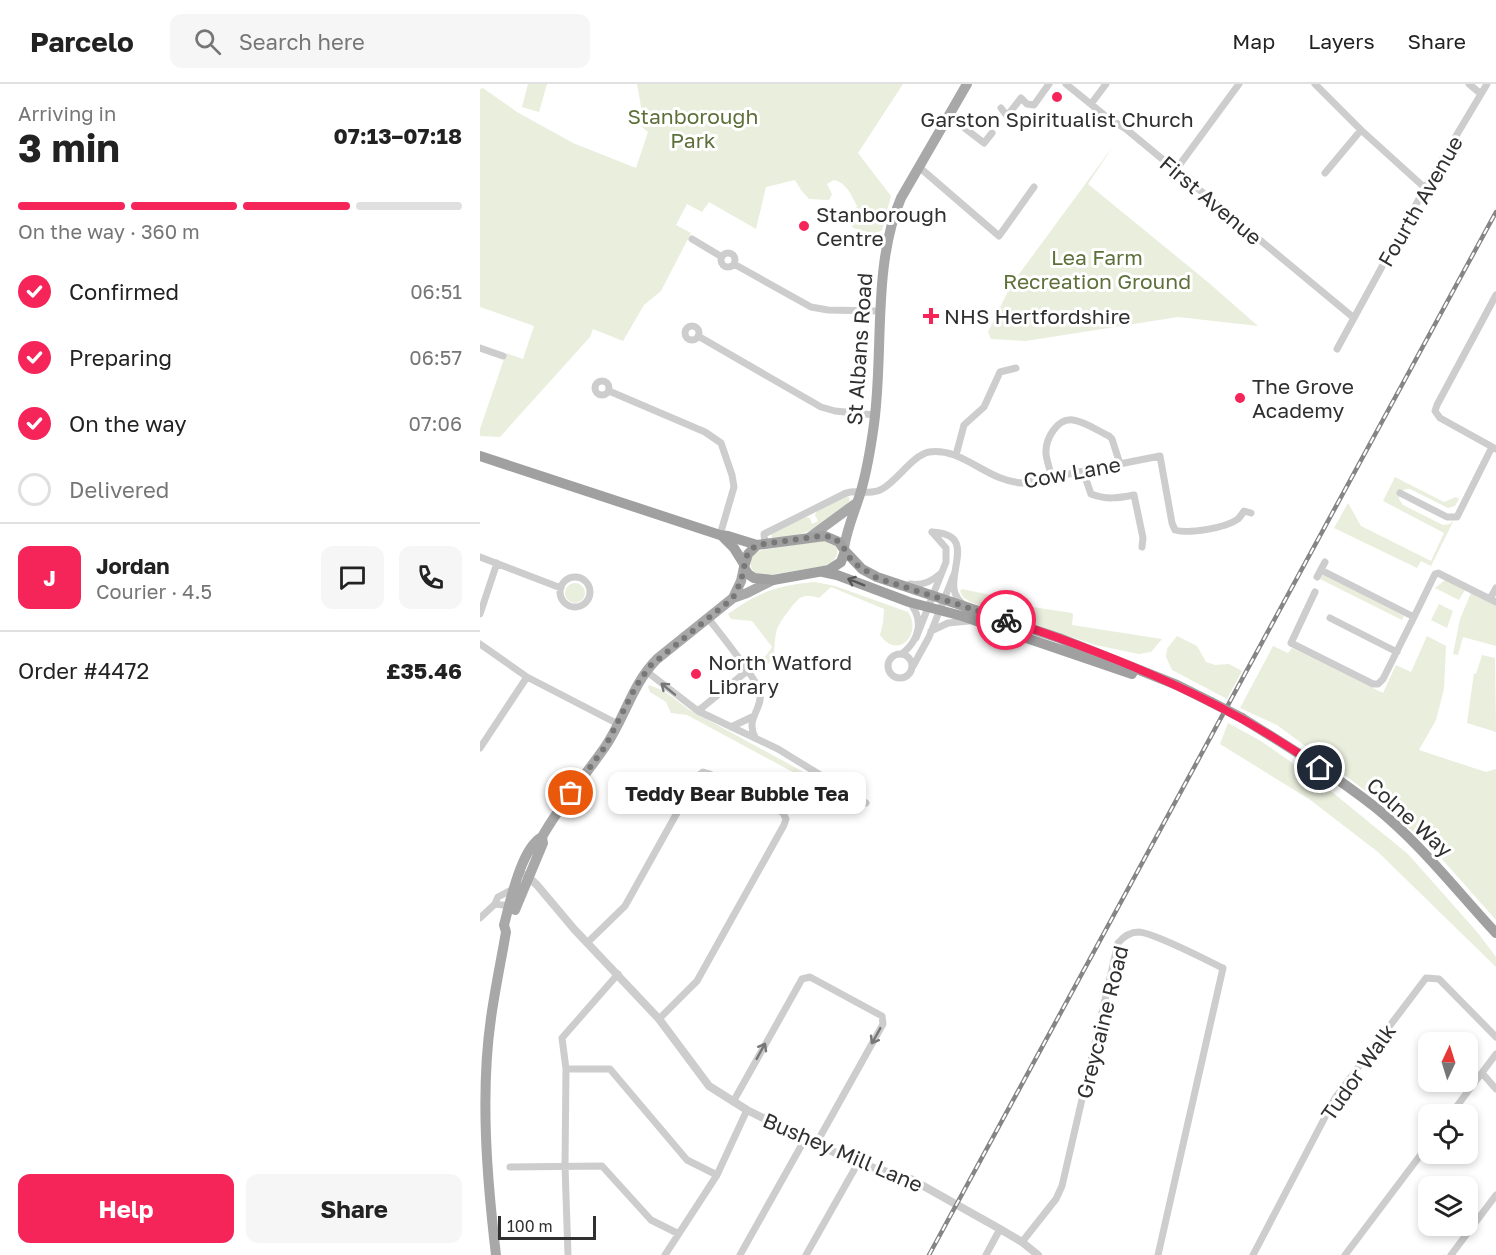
<!DOCTYPE html>
<html lang="en">
<head>
<meta charset="utf-8">
<style>
  body { margin:0; font-family:"Golos Text",sans-serif; background:#f6f6f6; color:#222; height:100vh; display:flex; flex-direction:column; font-size:22px; white-space:nowrap }
  * { box-sizing:border-box; margin:0 }
  p { font-size:20px; color:#767676 }
  .icon { flex:none; width:33px; height:33px; fill:none; stroke:currentColor; stroke-width:2; stroke-linecap:round; stroke-linejoin:round }
  .map { position:relative; flex:1; overflow:hidden }
  .details { display:flex; flex-direction:column; background:#fff; width:480px }
  .details>* { flex:none }
  .needle { width:39px; rotate:4deg }
  .fabs { position:absolute; left:938px; top:948px; display:grid; gap:12px }
  .fabs a { display:grid; place-items:center; width:60px; height:60px; border-radius:12px; background:#fff; box-shadow:0 3px 9px #0003; font-size:30px }
  .scale { position:absolute; left:18px; bottom:15px; width:98px; box-sizing:border-box; padding-left:6px; border:3px solid #303030; border-top:0; font-size:16px; line-height:21px; white-space:nowrap; color:#303030; -webkit-text-stroke:4px #fff; paint-order:stroke }
  .pin { position:absolute; display:grid; place-items:center; width:51px; height:51px; color:#fff; margin:-26px; border:3px solid #fff; border-radius:50%; box-shadow:0 2px 6px #0007 }
  .courier { position:absolute; display:grid; place-items:center; width:60px; height:60px; margin:-30px; border:4px solid #f52459; border-radius:50%; background:#fff; color:#222; box-shadow:0 2px 8px #0007 }
  .bubble { position:absolute; height:42px; border-radius:12px; background:#fff; box-shadow:0 3px 9px #0003; font-size:20px; font-weight:700; line-height:42px; text-align:center }
  .headline em { font-style:normal; font-weight:700 }
  .headline div { display:flex; flex-direction:column-reverse }
  .headline { display:flex; align-items:center; justify-content:space-between; height:102px; padding:0 18px }
  h1 { font-size:39px; font-weight:700; line-height:45px }
  .bar { display:grid; grid-template-columns:repeat(4,1fr); gap:9px 6px; align-content:center; height:72px; padding:0 18px }
  .bar i { height:8px; border-radius:4px; background:#e0e0e0 }
  .bar .active { background:#f52459 }
  .bar p { grid-column:span 4 }
  .line { display:flex; align-items:center; gap:15px; padding:0 18px; border-top:2px solid #e0e0e0 }
  .line div { flex:1 }
  .round { display:grid; place-items:center; flex:none; width:63px; height:63px; border-radius:12px; background:#f6f6f6 }
  ol { padding:0 18px; list-style:none }
  li { display:flex; align-items:center; gap:18px; height:66px }
  li p { margin-inline-start:auto }
  li .icon { padding:6px; border-radius:50%; background:#f52459; color:#fff; stroke-width:4 }
  li:last-child { color:#767676 }
  li i { width:33px; height:33px; border:3px solid #e0e0e0; border-radius:50% }
  .button { display:flex; gap:12px; margin-top:auto; padding:12px 18px }
  .button a { flex:1; height:69px; border-radius:12px; background:#f52459; color:#fff; font-size:24px; font-weight:700; line-height:69px; text-align:center }
  .button a+a { background:#f6f6f6; color:#222 }
  header { display:flex; align-items:center; gap:36px; box-sizing:border-box; height:84px; padding:0 30px; background:#fff; border-bottom:2px solid #e0e0e0 }
  header strong { font-size:28px }
  nav { display:flex; gap:33px; margin-inline-start:auto; font-size:21px }
  .search { width:420px; height:54px; background:#f6f6f6; display:flex; align-items:center; gap:15px; box-sizing:border-box; padding:0 21px; border-radius:12px; color:#767676; font-size:22px }
  main { display:flex; flex:1; min-height:0 }
  .map>svg:first-child { display:block }
  .green { fill:#e9eedd }
  .lines { fill:none; stroke-linecap:round; stroke-linejoin:round }
  .minor { stroke:#cdcdcd; stroke-width:7 }
  .tertiary { stroke:#cdcdcd; stroke-width:8 }
  .primary { stroke:#a8a8a8; stroke-width:10 }
  .trunk { stroke:#a0a0a0; stroke-width:10 }
  .rail-casing { stroke:#858585; stroke-width:4.5 }
  .rail { stroke:#fff; stroke-width:2; stroke-dasharray:7; stroke-linecap:butt }
  .trunk-bridge { stroke:#a0a0a0; stroke-width:10 }
  .oneway { stroke:#575757 }
  .oneway2 { stroke:#777 }
  .done { stroke:#787878; stroke-width:6; stroke-dasharray:0 10.8 }
  .route { stroke:#f52459; stroke-width:8 }
  .poi-dot { fill:#f52459; stroke:#fff; stroke-width:2 }
  .labels { text-anchor:middle; dominant-baseline:central; stroke-width:6; stroke-linejoin:round; paint-order:stroke }
  .park-label { font-size:21px; fill:#5d7039; stroke:#fff }
  .poi-label { font-size:21px; fill:#303030; stroke:#fff; text-anchor:start }
  .street-label { font-size:21px; fill:#303030; stroke:#fff }
</style>
</head>
<body>
<header>
<strong>Parcelo</strong>
<div class="search"><svg class="icon" aria-label="search" viewBox="0 0 24 24"><circle cx="10" cy="10" r="6"/><path d="M15 15l6 6"/></svg>Search here</div>
<nav><a>Map</a><a>Layers</a><a>Share</a></nav>
</header>
<main>
<section class="details">
<div class="headline"><div><h1>3 min</h1><p>Arriving in</p></div><em>07:13–07:18</em></div>
<div class="bar"><i class="active"></i><i class="active"></i><i class="active"></i><i></i><p>On the way · 360 m</p></div>
<ol>
<li><svg class="icon" aria-label="check" viewBox="0 0 24 24"><path d="M5 12l5 5 9-10"/></svg>Confirmed<p>06:51</p></li>
<li><svg class="icon" aria-label="check" viewBox="0 0 24 24"><path d="M5 12l5 5 9-10"/></svg>Preparing<p>06:57</p></li>
<li><svg class="icon" aria-label="check" viewBox="0 0 24 24"><path d="M5 12l5 5 9-10"/></svg>On the way<p>07:06</p></li>
<li><i></i>Delivered</li>
</ol>
<div class="line" style="height:108px"><b class="round" style="background:#f52459;color:#fff">J</b><div><b>Jordan</b><p>Courier · 4.5</p></div><a class="round"><svg class="icon" aria-label="chat" viewBox="0 0 24 24"><path d="M4 5h16v11H9l-5 4z"/></svg></a><a class="round"><svg class="icon" aria-label="phone" viewBox="0 0 24 24"><path d="M5 4h4l2 5-3 2q2 4 5 5l2-3 5 2v4C11 20 4 13 5 4z"/></svg></a></div>
<div class="line" style="height:78px"><div>Order #4472</div><b>£35.46</b></div>
<div class="button"><a>Help</a><a>Share</a></div>
</section>
<div class="map">
<svg width="1016" height="1171" viewBox="0 0 1016 1171">
  <rect width="100%" height="100%" fill="#fff"/>
  <path class="green" d="M 48,0 L 67,0 L 59,28 L 42,23 Z
    M 157,0 L 423,0 L 378,69 L 411,112 L 402,146 L 395,150 L 373,144 L 371,139 L 377,122 C 371,111 367,99 354,96 L 347,100 L 352,110 L 349,116 L 329,115 L 321,106 L 315,96 L 286,103 L 276,145 L 229,118 L 222,128 L 207,120 L 196,141 L 211,149 L 181,207 L 164,221 L 143,257 L 113,245 L 110,253 L 20,353 L 0,352 L 0,345 L 26,269 L 43,275 L 54,242 L 0,223 L 0,5 L 3,4 L 37,28 L 93,59 L 156,84 L 168,48 L 161,42 L 162,28 Z
    M 634,61 L 608,100 L 729,199 L 778,242 L 698,233 L 546,257 L 511,255 L 508,248 L 531,201 Z
    M 915,393 L 964,418 L 976,413 L 979,415 L 975,422 L 968,424 L 930,405 L 925,405 L 920,409 L 919,415 L 923,421 L 963,441 L 970,440 L 974,436 L 951,482 L 941,477 L 937,484 L 854,444 L 868,419 L 881,442 L 951,477 L 964,449 L 903,417 Z
    M 368,411 L 370,416 C 352,442 322,453 292,454 L 291,449 L 326,433 L 330,434 L 332,440 L 338,437 L 335,431 L 337,426 Z
    M 345,456 C 362,459 360,472 349,481 L 284,492 C 269,490 266,475 278,467 Z
    M 842,490 L 924,532 L 922,536 L 840,495 Z
    M 965,496 L 985,506 L 979,516 L 955,504 Z
    M 335,498 L 355,502 L 428,528 C 443,549 418,577 400,551 L 403,539 L 404,525 L 351,503 L 339,514 C 333,512 326,511 320,514 C 315,517 299,539 297,545 C 292,564 299,571 281,588 L 277,587 L 278,583 L 292,563 L 272,537 L 251,535 L 248,530 C 278,508 299,501 335,498 Z
    M85 509a10 10 0 1 1 20 0a10 10 0 1 1-20 0Z
    M 482,505 L 520,513 L 520,518 L 592,529 L 593,531 L 592,541 L 682,555 L 671,568 L 659,570 L 615,561 L 490,518 L 483,513 L 480,507 Z
    M 991,509 L 1016,522 L 1016,562 L 983,553 L 978,571 L 973,570 L 980,535 Z
    M 959,520 L 973,527 L 967,544 L 951,536 Z
    M 697,552 L 717,562 L 726,578 L 735,581 L 749,580 L 762,587 L 747,615 L 692,586 L 686,573 L 687,565 Z
    M 947,552 L 966,562 L 964,605 L 956,636 L 939,666 L 1006,688 L 1016,685 L 1016,836 L 961,774 L 902,719 L 797,641 L 760,624 L 793,562 L 808,569 L 812,564 L 903,609 L 916,581 L 931,588 Z
    M 1002,571 L 1015,574 L 1016,648 L 987,639 L 994,589 L 996,590 Z
    M 169,601 L 184,607 L 208,625 L 364,710 L 368,712 L 368,716 L 358,716 L 346,706 L 207,631 L 191,629 L 186,618 L 170,608 L 168,603 Z
    M 748,639 L 781,657 L 841,699 L 928,770 L 998,849 L 1016,873 L 1016,883 L 898,768 L 829,715 L 740,660 Z"/>
  <g class="lines">
    <path class="minor" d="M 586,0 L 628,34 L 646,45 L 874,234
      M 835,0 L 881,46 L 945,104
      M 989,0 L 1001,10
      M 611,20 L 626,0
      M 521,24 L 527,32 L 541,14 L 547,20 L 554,21 L 569,0
      M 469,32 L 504,59 L 512,49
      M 439,83 L 519,152 L 554,103
      M 695,87 L 759,0
      M 845,89 L 881,46
      M 212,155 L 242,173
      M241 176a7 7 0 1 1 14 0a7 7 0 1 1-14 0Z
      M 254,180 L 331,223 L 348,226 L 399,227
      M 1016,211 L 957,321 L 955,327 L 960,334 L 1016,365
      M205 249a7 7 0 1 1 14 0a7 7 0 1 1-14 0Z
      M 218,252 L 341,323 L 355,327 L 395,331
      M 0,264 L 23,272
      M 857,265 L 945,104 L 1007,0
      M115 304a7 7 0 1 1 14 0a7 7 0 1 1-14 0Z
      M 129,307 L 225,348 L 241,359 L 252,391 L 254,403 L 240,451
      M 476,371 L 484,341 L 504,323 L 520,288 L 536,284
      M 603,387 L 611,410 C 626,416 639,414 654,411 L 663,454 L 662,463
      M 572,393 C 570,386 567,378 566,370 C 565,355 577,334 593,336 C 606,338 618,347 629,352 L 632,355 L 640,380
      M 920,409 L 967,433 L 977,433 L 1012,363
      M 452,448 C 494,450 471,481 474,505 C 475,512 479,517 484,521
      M 285,460 L 284,450 L 366,409 C 378,405 391,412 402,405 C 417,397 433,371 449,368 C 483,363 507,398 543,399 L 680,372 L 692,439 L 695,446 C 709,450 746,444 758,435 C 760,433 762,430 764,427 L 771,429
      M 0,473 L 81,504
      M 841,486 L 934,533 L 955,490 L 958,489 L 1016,518
      M 837,493 L 845,478
      M80 508a15 15 0 1 1 30 0a15 15 0 1 1-30 0Z
      M 430,500 C 442,502 451,498 460,490
      M 835,508 L 811,559 L 893,600 L 898,600 L 903,595 L 934,533
      M 1010,515 L 1016,504
      M 0,530 L 17,479
      M 228,534 C 238,547 277,595 280,608 C 283,626 265,634 275,653
      M 850,534 L 917,568
      M 451,547 L 468,539 L 489,537
      M 436,554 L 466,478 L 466,464 L 452,448
      M 0,560 L 47,593 L 138,640
      M408 582a12 12 0 1 1 24 0a12 12 0 1 1-24 0Z
      M 422,570 C 439,556 445,536 429,518
      M 433,582 L 449,553 L 475,488
      M 166,587 L 218,627 L 298,665 L 386,719
      M 218,627 L 267,587
      M 251,643 L 272,633
      M 0,664 L 47,593
      M 15,820 L 18,813 L 35,804
      M 0,834 L 15,820 L 31,822
      M 107,859 L 145,822 L 217,693 L 223,688 L 230,690 L 303,729 L 306,735 L 304,741 L 217,897 L 179,935
      M 86,985 L 130,985 L 207,1076 L 237,1091
      M 1002,989 L 1016,1005
      M 253,1018 L 322,895 L 330,893 L 402,932 L 403,940 L 336,1060
      M 971,1030 L 1016,970
      M 30,1083 L 122,1082 L 171,1136 L 197,1149
      M 542,1158 L 576,1115 L 582,1102 L 638,859 C 644,852 650,848 659,848 C 675,849 726,876 743,884 L 678,1171
      M 88,1171 L 85,1082 L 86,985 L 82,954 L 138,890
      M 185,1171 L 237,1091 L 267,1026
      M 260,1171 L 325,1055
      M 326,1171 L 378,1079
      M 506,1171 L 520,1145
      M 773,1171 L 855,1014 L 946,894 L 959,895 L 1016,953
      M 865,1171 L 948,1061
      M 971,1171 L 1016,1111"/>
    <path class="tertiary" d="M 46,791 L 57,801 L 94,845 L 179,935 L 229,1002 L 267,1026 L 325,1055 L 378,1079 L 431,1095 L 520,1145 L 542,1158 L 558,1171"/>
    <path class="primary" d="M 330,453 L 375,420
      M 364,464 C 367,444 375,427 381,407 C 387,386 391,362 394,340 C 404,268 392,181 421,114 L 487,0
      M 253,514 L 267,509 L 293,496
      M 35,826 L 63,759 L 62,753
      M 16,1171 C 7,1095 0,1010 11,934 C 15,905 21,877 26,848 L 24,841 C 30,819 41,764 62,753 C 80,721 104,693 125,663 C 145,634 152,600 177,575 L 253,514 L 261,497 L 264,483"/>
    <path class="trunk" d="M 0,372 L 240,451 L 248,452 L 277,461
      M 242,452 L 254,464 L 264,480
      M 345,452 L 359,458 L 365,467 L 361,478 L 349,486 L 293,496 L 274,494 L 268,490 L 264,483 L 268,470 L 277,461 Z
      M 365,467 L 382,485 L 397,493 L 579,554 L 697,601 L 731,618
      M 343,488 L 357,491 L 429,518 L 482,532 L 652,590
      M 762,634 C 807,662 853,690 895,723 C 941,760 976,806 1016,849"/>
    <defs>
      <path id="rail" d="M 449,1171 L 1016,128"/>
    </defs>
    <use href="#rail" class="rail-casing"/>
    <use href="#rail" class="rail"/>
    <path class="trunk-bridge" d="M 731,618 L 762,634"/>
  </g>
  <defs><path id="oneway-shaft" d="M-6 0H5M1.5-3L5.5 0L1.5 3" fill="none" stroke-width="1.6" stroke-linecap="round" stroke-linejoin="round" transform="scale(1.5)"/></defs>
  <use class="oneway" href="#oneway-shaft" transform="translate(376 498) rotate(-158)"/>
  <g class="oneway2">
    <use href="#oneway-shaft" transform="translate(188 605) rotate(-141)"/>
    <use href="#oneway-shaft" transform="translate(396 952) rotate(119)"/>
    <use href="#oneway-shaft" transform="translate(281 967) rotate(-61)"/>
  </g>
  <g class="lines">
    <path class="done" d="M 91,709 L 125,663 L 156,602 L 170,582 L 253,514 L 261,497 L 266,474 L 269,467 L 277,461 L 340,452 L 353,453 L 362,461 L 369,473 L 377,481 L 397,494 L 526,536"/>
    <path class="route" d="M 526,536 C 636,572 746,617 840,684"/>
  </g>
  <g class="poi-dot">
    <circle cx="577" cy="13" r="6"/>
    <circle cx="324" cy="142" r="6"/>
    <path d="M448 223h6v6h6v6h-6v6h-6v-6h-6v-6h6z"/>
    <circle cx="760" cy="314" r="6"/>
    <circle cx="216" cy="590" r="6"/>
  </g>
  <g class="labels">
    <g class="park-label">
      <text x="213" y="32">Stanborough<tspan x="213" dy="24">Park</tspan></text>
      <text x="617" y="173">Lea Farm<tspan x="617" dy="24">Recreation Ground</tspan></text>
    </g>
    <g class="poi-label">
      <text x="577" y="35" text-anchor="middle">Garston Spiritualist Church</text>
      <text x="336" y="130">Stanborough<tspan x="336" dy="24">Centre</tspan></text>
      <text x="464" y="232">NHS Hertfordshire</text>
      <text x="772" y="302">The Grove<tspan x="772" dy="24">Academy</tspan></text>
      <text x="228" y="578">North Watford<tspan x="228" dy="24">Library</tspan></text>
    </g>
    <g class="street-label">
      <text transform="translate(731 116) rotate(40)">First Avenue</text>
      <text transform="translate(940 117) rotate(-60)">Fourth Avenue</text>
      <text transform="translate(379 265) rotate(-86)">St Albans Road</text>
      <text transform="translate(592 388) rotate(-10)">Cow Lane</text>
      <text transform="translate(930 733) rotate(42)">Colne Way</text>
      <text transform="translate(622 938) rotate(-76)">Greycaine Road</text>
      <text transform="translate(878 988) rotate(-55)">Tudor Walk</text>
      <text transform="translate(363 1068) rotate(23)">Bushey Mill Lane</text>
    </g>
  </g>
</svg>
<div class="fabs">
<a><svg class="needle" viewBox="-14 -14 28 28"><path d="M0-13l5 13h-10z" fill="#e53935"/><path d="M0 13l5-13h-10z" fill="#767676"/></svg></a>
<a><svg class="icon" aria-label="locate" viewBox="0 0 24 24"><circle cx="12" cy="12" r="6"/><path d="M12 2v4M12 18v4M2 12h4M18 12h4"/></svg></a>
<a><svg class="icon" aria-label="layers" viewBox="0 0 24 24"><path d="M12 4l9 5-9 5-9-5zM3 14l9 5 9-5"/></svg></a>
</div>
<div class="scale">100 m</div>
<div class="pin" style="left:91px;top:709px;background:#ea580c"><svg class="icon" aria-label="bag" viewBox="0 0 24 24"><path d="M5 8h14l-1 12H6zM9 8a3 3 0 0 1 6 0"/></svg></div>
<div class="pin" style="left:840px;top:684px;background:#1f2937"><svg class="icon" aria-label="home" viewBox="0 0 24 24"><path d="M3 11l9-7 9 7M6 9v11h12V9"/></svg></div>
<div class="courier" style="left:526px;top:536px"><svg class="icon" aria-label="bike" viewBox="0 0 24 24"><circle cx="6" cy="16" r="4"/><circle cx="18" cy="16" r="4"/><path d="M6 16l4-8h5l3 8M10 8l3 8H6M13 5h3"/></svg></div>
<div class="bubble" style="left:128px;top:688px;width:258px">Teddy Bear Bubble Tea</div>
</div>
</main>
</body>
</html>
